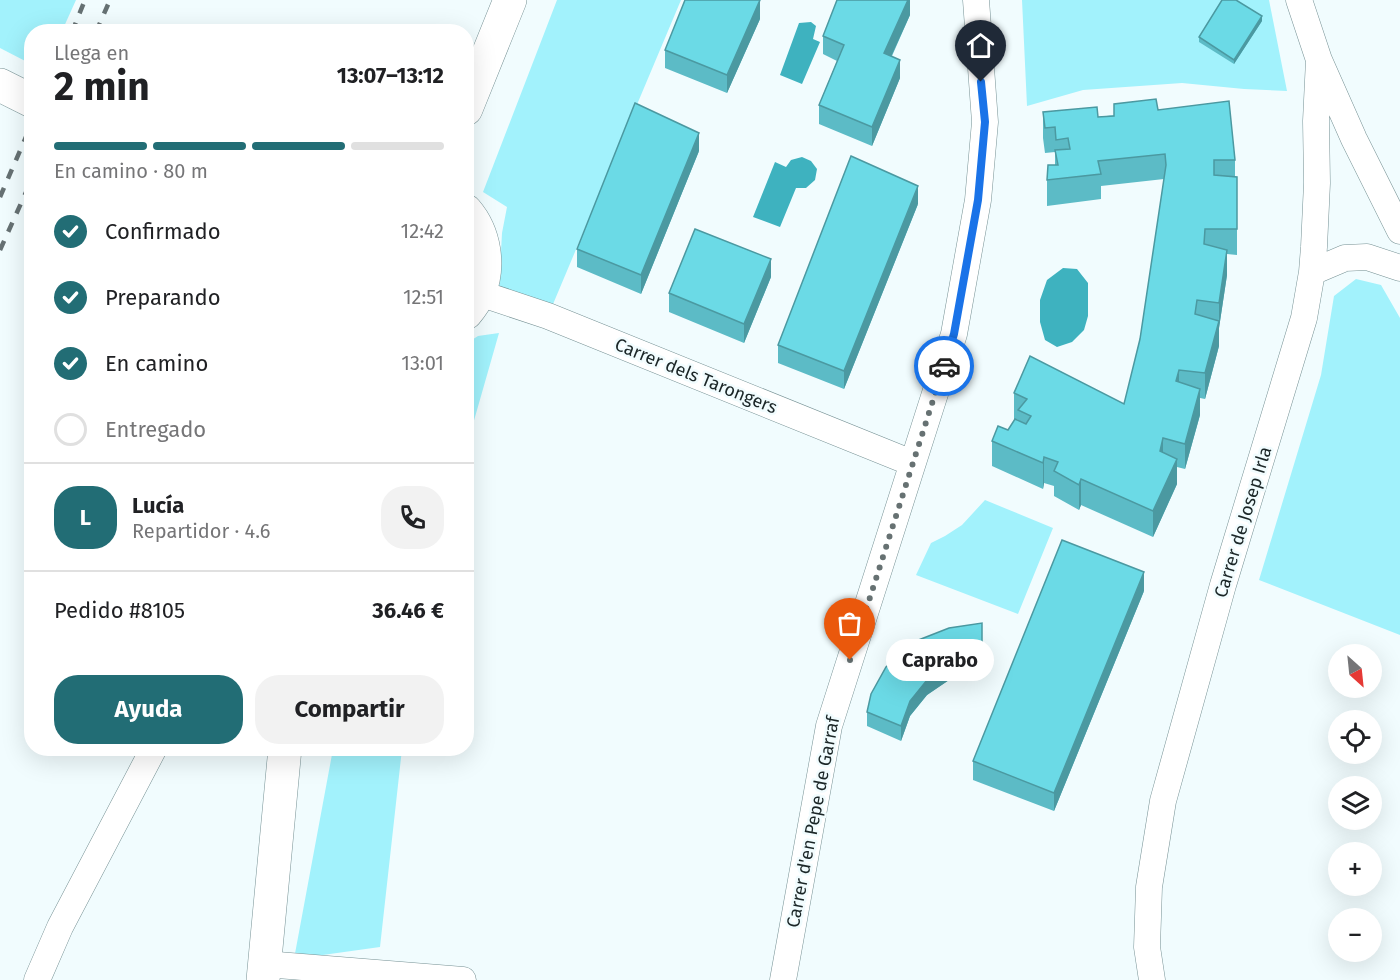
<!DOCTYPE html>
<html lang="es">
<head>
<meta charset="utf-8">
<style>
  body { margin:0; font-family:"Fira Sans",sans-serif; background:#f2f2f2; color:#202124; height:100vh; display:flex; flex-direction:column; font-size:22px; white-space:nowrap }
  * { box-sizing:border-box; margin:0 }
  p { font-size:20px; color:#757577 }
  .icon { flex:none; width:33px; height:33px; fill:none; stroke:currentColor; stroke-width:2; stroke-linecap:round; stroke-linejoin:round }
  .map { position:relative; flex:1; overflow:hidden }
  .details { position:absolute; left:24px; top:24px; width:450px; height:732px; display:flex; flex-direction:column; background:#fff; border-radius:24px; box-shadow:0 6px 24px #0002 }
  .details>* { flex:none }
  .needle { width:39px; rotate:153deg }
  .fabs { position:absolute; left:1328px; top:644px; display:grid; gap:12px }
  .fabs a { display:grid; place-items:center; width:54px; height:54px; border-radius:50%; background:#fff; box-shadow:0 6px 24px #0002; font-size:30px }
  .pin { position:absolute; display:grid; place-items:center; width:51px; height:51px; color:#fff; margin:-62px -26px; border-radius:50% 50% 50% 0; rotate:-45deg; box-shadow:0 0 6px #0007 }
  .pin .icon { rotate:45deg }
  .courier { position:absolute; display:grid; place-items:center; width:60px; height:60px; margin:-30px; border:4px solid #1a73e8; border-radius:50%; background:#fff; color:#222; box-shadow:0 2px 8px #0007 }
  .bubble { position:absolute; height:42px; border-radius:21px; background:#fff; box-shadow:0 6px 24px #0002; font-size:20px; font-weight:700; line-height:42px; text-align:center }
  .head em { font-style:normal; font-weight:700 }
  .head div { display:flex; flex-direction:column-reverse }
  .head { display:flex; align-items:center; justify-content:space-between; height:102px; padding:0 30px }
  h1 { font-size:39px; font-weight:700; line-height:45px }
  .bar { display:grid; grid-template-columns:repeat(4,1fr); gap:9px 6px; align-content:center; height:72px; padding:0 30px }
  .bar i { height:8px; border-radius:4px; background:#e0e0e0 }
  .bar .active { background:#226d75 }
  .bar p { grid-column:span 4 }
  .line { display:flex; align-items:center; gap:15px; padding:0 30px; border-top:2px solid #e0e0e0 }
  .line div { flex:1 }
  .round { display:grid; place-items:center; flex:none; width:63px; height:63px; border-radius:24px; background:#f2f2f2 }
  ol { padding:0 30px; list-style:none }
  li { display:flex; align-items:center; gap:18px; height:66px }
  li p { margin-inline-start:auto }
  li .icon { padding:6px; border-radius:50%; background:#226d75; color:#fff; stroke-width:4 }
  li:last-child { color:#757577 }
  li i { width:33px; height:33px; border:3px solid #e0e0e0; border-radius:50% }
  .action { display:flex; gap:12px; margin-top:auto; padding:12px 30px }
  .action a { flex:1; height:69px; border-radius:24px; background:#226d75; color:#fff; font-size:24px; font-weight:700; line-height:69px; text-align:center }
  .action a+a { background:#f2f2f2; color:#202124 }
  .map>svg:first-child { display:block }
  .green { fill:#a2f2fc }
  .water { fill:#3eb2bf }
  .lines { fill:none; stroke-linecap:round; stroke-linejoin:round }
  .minor-casing { stroke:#779295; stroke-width:27 }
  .tertiary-casing { stroke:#779295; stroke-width:34 }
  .minor { stroke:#fff; stroke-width:26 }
  .tertiary { stroke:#fff; stroke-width:33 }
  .rail { stroke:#667173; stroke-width:4.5; stroke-dasharray:10 10; stroke-linecap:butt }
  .wall { fill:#5cbbc6 }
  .shaded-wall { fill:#4b99a1 }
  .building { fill:#6bdae6; stroke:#4b99a1; stroke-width:1.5 }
  .done { stroke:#667172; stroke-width:6; stroke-dasharray:0 10.8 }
  .route { stroke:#1a73e8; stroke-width:8 }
  .labels { text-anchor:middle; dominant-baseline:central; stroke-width:5; stroke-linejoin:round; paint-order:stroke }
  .street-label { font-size:18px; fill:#1b2627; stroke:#f1fcfe }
</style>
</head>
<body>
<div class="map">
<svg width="1400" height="980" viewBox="0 0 1400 980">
  <rect width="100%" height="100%" fill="#f1fcfe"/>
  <path class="green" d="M 0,0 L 76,0 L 62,31 L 32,32 L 31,64 L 0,48 Z
    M 557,0 L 681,0 L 548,316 L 499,290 L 502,233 L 507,207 L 483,192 Z
    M 1022,0 L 1269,0 L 1287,91 L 1244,89 L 1182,83 L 1083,90 L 1027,106 Z
    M 1356,279 L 1381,285 L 1400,318 L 1400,635 L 1259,580 L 1321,375 L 1334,296 Z
    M 499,333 L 467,445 L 467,343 L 478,336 Z
    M 985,500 L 1053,528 L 1018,614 L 916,575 L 931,543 L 945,536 L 962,525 Z
    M 333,749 L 402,749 L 380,947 L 294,959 Z"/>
  <path class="water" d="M 811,22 L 816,26 L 813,39 L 820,42 L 802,84 L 780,75 L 799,23 Z
    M 802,157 L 811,161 L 817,169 L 815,180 L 806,188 L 796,188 L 780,227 L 753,217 L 775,162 L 786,167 L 791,160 Z
    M 1063,268 L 1077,269 L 1088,283 L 1088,316 L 1084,330 L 1072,342 L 1057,347 L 1045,340 L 1040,322 L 1040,300 L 1047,280 Z"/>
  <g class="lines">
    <defs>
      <path id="minor" d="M 1299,0 L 1319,60 L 1354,139 L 1400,231
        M 1312,272 L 1345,258 L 1367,257 L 1400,268
        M 479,293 L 548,316 L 912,463
        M 265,964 L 463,980
        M 37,980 L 60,927 L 154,748
        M 783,980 L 829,726 L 954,334 L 978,200 L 985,122 L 976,0
        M 1152,980 L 1147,947 L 1149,887 L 1163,801 L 1223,585 L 1304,318 L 1312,272 L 1314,247 L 1317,183 L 1316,121 L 1319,60"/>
      <path id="tertiary" d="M 0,85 L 32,101
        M 466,109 L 510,0
        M 466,211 C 485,233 490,266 479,293 C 476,300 471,307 466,313
        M 263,980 L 285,748"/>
    </defs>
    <use href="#minor" class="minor-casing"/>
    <use href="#tertiary" class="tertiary-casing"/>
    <use href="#minor" class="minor"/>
    <use href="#tertiary" class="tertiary"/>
    <path class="rail" d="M 72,32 L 85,0
      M 96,32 L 110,0
      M 0,197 L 32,123
      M 0,250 L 32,179"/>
  </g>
  <path class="wall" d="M 910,0 L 910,15 L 892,56 L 900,78 L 872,146 L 819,124 L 819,105 L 837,61 L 823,54 L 823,36 Z
    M 760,19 L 727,93 L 665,68 L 665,50 Z
    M 1262,21 L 1234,64 L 1199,42 L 1199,37 Z
    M 1158,110 L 1235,160 L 1235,177 L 1237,177 L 1237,255 L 1227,254 L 1227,275 L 1219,328 L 1219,346 L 1205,399 L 1200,398 L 1200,415 L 1185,469 L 1177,467 L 1177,484 L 1153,537 L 1081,505 L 1079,510 L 1054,496 L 1054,486 L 1044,483 L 1043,489 L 992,466 L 992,441 L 1008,430 L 1018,420 L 1014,419 L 1014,393 L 1124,404 L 1140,339 L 1164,179 L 1101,186 L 1101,199 L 1047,206 L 1047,180 L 1055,165 L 1055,152 L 1045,153 L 1043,138 L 1043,112 L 1098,117 Z
    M 699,151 L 641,294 L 577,267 L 577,249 Z
    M 918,204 L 844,389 L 778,363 L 778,345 Z
    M 771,277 L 744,343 L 669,312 L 669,293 Z
    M 1144,591 L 1054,811 L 973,780 L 973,761 Z
    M 982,623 L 982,672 L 952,678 L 927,695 L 910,716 L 901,741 L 867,726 L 867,712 Z"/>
  <path class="shaded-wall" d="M 760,0 L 760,19 L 727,93 L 727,75 Z
    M 908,0 L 910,0 L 910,15 L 884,72 L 884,53 Z
    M 1262,16 L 1262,21 L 1234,64 L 1234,60 Z
    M 900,60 L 900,78 L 872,146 L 872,127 Z
    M 699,133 L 699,151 L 641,294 L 641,275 Z
    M 918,186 L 918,204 L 844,389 L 844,371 Z
    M 1227,250 L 1227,275 L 1219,328 L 1219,346 L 1205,399 L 1205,373 L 1219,321 L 1219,303 Z
    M 771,259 L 771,277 L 744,343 L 744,324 Z
    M 1179,370 L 1179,395 L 1176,381 Z
    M 1200,389 L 1200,415 L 1185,469 L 1185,444 Z
    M 1163,438 L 1163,463 L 1160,451 Z
    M 1044,457 L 1044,483 L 1043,489 L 1043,463 Z
    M 1177,459 L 1177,484 L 1153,537 L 1153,511 Z
    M 1081,479 L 1081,505 L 1079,510 L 1079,485 Z
    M 1144,572 L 1144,591 L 1054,811 L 1054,793 Z
    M 952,663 L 952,678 L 927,695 L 910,716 L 901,741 L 901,726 L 910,701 L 927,680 Z"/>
  <path class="building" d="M 685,0 L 760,0 L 727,75 L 665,50 Z
    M 837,0 L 908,0 L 884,53 L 900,60 L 872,127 L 819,105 L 844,45 L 823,36 Z
    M 1222,0 L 1236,0 L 1262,16 L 1234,60 L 1199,37 Z
    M 1156,99 L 1158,110 L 1229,101 L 1235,160 L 1214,160 L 1214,175 L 1237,177 L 1237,229 L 1205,229 L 1204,244 L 1227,250 L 1219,303 L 1197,300 L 1195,314 L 1219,321 L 1205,373 L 1179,370 L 1176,381 L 1200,389 L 1185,444 L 1163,438 L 1160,451 L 1177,459 L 1153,511 L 1081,479 L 1079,485 L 1054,471 L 1058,462 L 1044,457 L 1043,463 L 992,441 L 998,426 L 1008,430 L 1015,419 L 1026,424 L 1031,416 L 1018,410 L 1027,399 L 1014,393 L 1030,356 L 1124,404 L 1140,339 L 1166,165 L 1165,154 L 1098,161 L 1101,174 L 1047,180 L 1048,165 L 1058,165 L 1055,150 L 1070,149 L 1068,138 L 1056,140 L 1055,127 L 1045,128 L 1043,112 L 1097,107 L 1098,117 L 1114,116 L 1114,104 Z
    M 635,103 L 699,133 L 641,275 L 577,249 Z
    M 851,156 L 918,186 L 844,371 L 778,345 Z
    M 695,229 L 771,259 L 744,324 L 669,293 Z
    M 1062,540 L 1144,572 L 1054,793 L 973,761 Z
    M 982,623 L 982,658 L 952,663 L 927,680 L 910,701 L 901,726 L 867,712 L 871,694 L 886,667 L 916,641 L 949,628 Z"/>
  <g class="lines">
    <path class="done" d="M 850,660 L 944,366"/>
    <path class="route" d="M 944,366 L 954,334 L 978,200 L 985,122 L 981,82"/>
  </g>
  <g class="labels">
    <g class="street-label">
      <text transform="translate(696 376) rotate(22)">Carrer dels Tarongers</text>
      <text transform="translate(1243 522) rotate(-73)">Carrer de Josep Irla</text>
      <text transform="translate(813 822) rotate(-79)">Carrer d'en Pepe de Garraf</text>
    </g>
  </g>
</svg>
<div class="fabs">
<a><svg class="needle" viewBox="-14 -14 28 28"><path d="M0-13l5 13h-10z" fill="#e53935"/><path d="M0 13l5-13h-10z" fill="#757577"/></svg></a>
<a><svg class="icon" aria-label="locate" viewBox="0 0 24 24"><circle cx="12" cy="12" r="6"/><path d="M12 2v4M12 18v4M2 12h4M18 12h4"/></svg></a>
<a><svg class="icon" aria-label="layers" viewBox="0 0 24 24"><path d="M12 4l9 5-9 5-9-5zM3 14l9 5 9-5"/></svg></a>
<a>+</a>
<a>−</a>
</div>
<div class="pin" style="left:850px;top:660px;background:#ea580c"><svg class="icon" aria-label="bag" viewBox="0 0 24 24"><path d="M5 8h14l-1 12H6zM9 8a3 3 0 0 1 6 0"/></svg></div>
<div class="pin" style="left:981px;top:82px;background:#1f2937"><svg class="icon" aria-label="home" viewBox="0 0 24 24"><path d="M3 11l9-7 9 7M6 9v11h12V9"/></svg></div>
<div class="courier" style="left:944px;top:366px"><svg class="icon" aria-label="car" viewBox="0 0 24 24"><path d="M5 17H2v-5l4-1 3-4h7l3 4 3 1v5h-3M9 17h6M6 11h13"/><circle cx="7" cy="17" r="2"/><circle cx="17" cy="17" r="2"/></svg></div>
<div class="bubble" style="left:886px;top:639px;width:108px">Caprabo</div>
<section class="details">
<div class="head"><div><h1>2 min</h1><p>Llega en</p></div><em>13:07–13:12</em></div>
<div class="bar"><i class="active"></i><i class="active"></i><i class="active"></i><i></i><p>En camino · 80 m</p></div>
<ol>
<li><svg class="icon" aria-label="check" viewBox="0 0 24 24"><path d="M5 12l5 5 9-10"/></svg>Confirmado<p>12:42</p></li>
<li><svg class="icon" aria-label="check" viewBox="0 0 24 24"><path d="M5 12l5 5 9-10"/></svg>Preparando<p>12:51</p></li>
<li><svg class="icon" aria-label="check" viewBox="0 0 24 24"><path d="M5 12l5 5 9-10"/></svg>En camino<p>13:01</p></li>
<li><i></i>Entregado</li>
</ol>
<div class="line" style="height:108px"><b class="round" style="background:#226d75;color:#fff">L</b><div><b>Lucía</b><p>Repartidor · 4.6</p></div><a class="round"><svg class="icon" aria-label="phone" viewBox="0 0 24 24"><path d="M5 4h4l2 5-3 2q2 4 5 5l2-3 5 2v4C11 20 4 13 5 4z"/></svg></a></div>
<div class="line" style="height:78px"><div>Pedido #8105</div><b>36.46 €</b></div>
<div class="action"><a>Ayuda</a><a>Compartir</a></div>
</section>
</div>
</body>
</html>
